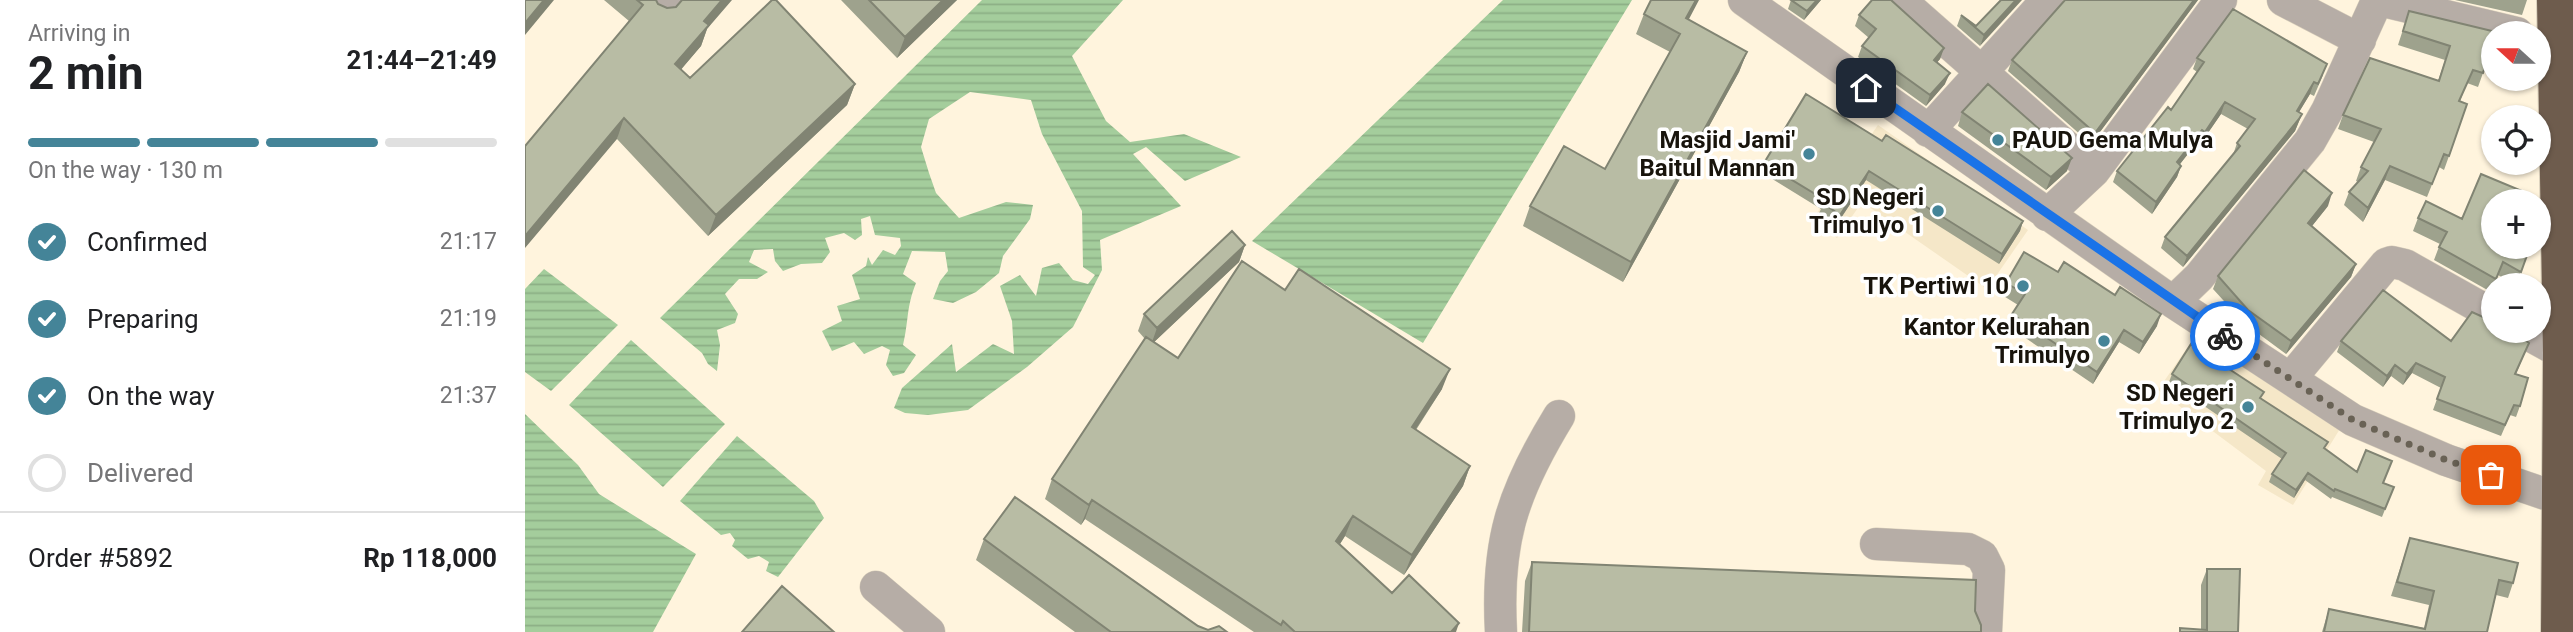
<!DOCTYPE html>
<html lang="en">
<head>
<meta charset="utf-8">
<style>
  body { margin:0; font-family:Roboto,sans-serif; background:#f6f6f6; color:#202124; height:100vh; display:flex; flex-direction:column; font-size:26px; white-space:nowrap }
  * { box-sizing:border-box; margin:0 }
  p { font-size:23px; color:#757577 }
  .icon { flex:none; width:38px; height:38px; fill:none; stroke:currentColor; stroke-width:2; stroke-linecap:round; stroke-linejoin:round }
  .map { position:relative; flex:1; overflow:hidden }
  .sheet { display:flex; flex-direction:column; background:#fff; width:525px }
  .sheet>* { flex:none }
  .needle { width:46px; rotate:291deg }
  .fabs { position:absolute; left:1956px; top:21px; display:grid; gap:14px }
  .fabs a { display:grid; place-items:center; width:70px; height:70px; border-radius:50%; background:#fff; box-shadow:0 2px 5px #0004; font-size:35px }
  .pin { position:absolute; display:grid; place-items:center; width:60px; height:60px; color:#fff; margin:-30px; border-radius:14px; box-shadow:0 4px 10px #0006 }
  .courier { position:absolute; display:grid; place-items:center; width:70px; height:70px; margin:-35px; border:5px solid #1a73e8; border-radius:50%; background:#fff; color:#222; box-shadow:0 2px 9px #0007 }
  .summary em { font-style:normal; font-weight:700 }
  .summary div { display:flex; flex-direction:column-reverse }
  .summary { display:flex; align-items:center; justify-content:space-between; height:119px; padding:0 28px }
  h1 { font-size:46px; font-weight:700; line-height:52px }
  .bar { display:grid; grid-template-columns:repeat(4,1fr); gap:10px 7px; align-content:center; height:84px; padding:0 28px }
  .bar i { height:9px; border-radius:5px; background:#e0e0e0 }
  .bar .current { background:#448498 }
  .bar p { grid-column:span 4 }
  .line { display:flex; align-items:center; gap:18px; padding:0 28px; border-top:2px solid #e0e0e0 }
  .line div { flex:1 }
  ol { padding:0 28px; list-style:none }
  li { display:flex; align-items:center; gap:21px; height:77px }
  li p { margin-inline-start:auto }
  li .icon { padding:7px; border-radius:50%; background:#448498; color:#fff; stroke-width:4 }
  li:last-child { color:#757577 }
  li i { width:38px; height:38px; border:4px solid #e0e0e0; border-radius:50% }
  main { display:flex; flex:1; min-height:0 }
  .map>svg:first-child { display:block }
  .built { fill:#f5e7c8 }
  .water { fill:url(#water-rules) }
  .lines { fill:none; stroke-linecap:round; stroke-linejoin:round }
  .minor-casing { stroke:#dad0bc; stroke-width:33 }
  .highway-casing { stroke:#dad0bc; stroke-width:40 }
  .minor { stroke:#b6ada6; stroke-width:32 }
  .highway { stroke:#6e5c4d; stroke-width:38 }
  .wall { fill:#9ea28d }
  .shaded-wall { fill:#818473 }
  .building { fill:#b8bca4; stroke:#818473; stroke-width:2 }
  .done { stroke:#696255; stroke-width:7; stroke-dasharray:0 12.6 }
  .route { stroke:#1a73e8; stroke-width:9 }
  .poi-dot { fill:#448498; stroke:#fff; stroke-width:2.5 }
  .labels { text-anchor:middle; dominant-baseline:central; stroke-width:7; stroke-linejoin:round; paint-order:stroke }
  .poi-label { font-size:24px; font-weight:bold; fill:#18140c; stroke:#fff; text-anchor:end }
</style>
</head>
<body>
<main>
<section class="sheet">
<div class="summary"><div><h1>2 min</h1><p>Arriving in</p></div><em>21:44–21:49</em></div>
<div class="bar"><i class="current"></i><i class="current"></i><i class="current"></i><i></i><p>On the way · 130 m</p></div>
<ol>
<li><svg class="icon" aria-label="check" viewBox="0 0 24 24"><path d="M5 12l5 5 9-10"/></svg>Confirmed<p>21:17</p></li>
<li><svg class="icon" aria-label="check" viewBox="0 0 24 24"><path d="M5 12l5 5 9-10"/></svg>Preparing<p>21:19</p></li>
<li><svg class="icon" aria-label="check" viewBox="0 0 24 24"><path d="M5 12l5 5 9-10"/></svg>On the way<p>21:37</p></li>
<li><i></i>Delivered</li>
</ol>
<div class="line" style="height:91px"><div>Order #5892</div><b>Rp 118,000</b></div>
</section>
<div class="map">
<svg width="2048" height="632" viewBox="0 0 2048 632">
  <defs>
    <pattern id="water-rules" width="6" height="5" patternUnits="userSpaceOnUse" patternTransform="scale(1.75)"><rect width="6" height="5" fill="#a4cd9c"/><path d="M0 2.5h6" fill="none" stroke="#8caf85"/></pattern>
  </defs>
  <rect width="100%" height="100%" fill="#fff4dd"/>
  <path class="built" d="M 1353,125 L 1503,230 L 1462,289 L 1337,202 L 1312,238 L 1287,220 Z
    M 1673,332 L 1818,424 L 1768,505 L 1733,485 L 1741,471 L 1633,390 Z"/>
  <path class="water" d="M 457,0 L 598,0 L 547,56 L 581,121 L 605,142 L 659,134 L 716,157 L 660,181 L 621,147 L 608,154 L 656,206 L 575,240 L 577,270 L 548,327 L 502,367 L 443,410 L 403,415 L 380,413 L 369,408 L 377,388 L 427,344 L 431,372 L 468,344 L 489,354 L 487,321 L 475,286 L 495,275 L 511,296 L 517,268 L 534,263 L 548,280 L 563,284 L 570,275 L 558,267 L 557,211 L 517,134 L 506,100 L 445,92 L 404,119 L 396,147 L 404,173 L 411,193 L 434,218 L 481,202 L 508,205 L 505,219 L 478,256 L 474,273 L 451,292 L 428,303 L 408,299 L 415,281 L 423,271 L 420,252 L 387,251 L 378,274 L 391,283 C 381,308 384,320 378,345 L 391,355 L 379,373 L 368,376 L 361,365 L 365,350 L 357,346 L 339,354 L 329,342 L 307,351 L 297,331 L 317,321 L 312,306 L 335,299 L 327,275 L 341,266 L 343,257 L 347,265 L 358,250 L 370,255 L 376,246 L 375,238 L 350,235 L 345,216 L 336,219 L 337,235 L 330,240 L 319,233 L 300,238 L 305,252 L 297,263 L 276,264 L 258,271 L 250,261 L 248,249 L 229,250 L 224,262 L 243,272 L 232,279 L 214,279 L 200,294 L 213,314 L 210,323 L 192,330 L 195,345 L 192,371 L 183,364 L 177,353 L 135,318 Z
    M 978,0 L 1107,0 L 898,343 L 727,241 Z
    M 19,269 L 93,325 L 26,391 L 0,372 L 0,289 Z
    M 106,340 L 200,424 L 138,487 L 44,405 Z
    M 0,414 L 53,465 L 74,494 L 171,554 L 128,632 L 0,632 Z
    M 212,436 L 289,501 L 299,518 L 253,577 L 241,571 L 244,562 L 234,556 L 223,559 L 207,546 L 210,540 L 205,533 L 196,535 L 155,501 Z"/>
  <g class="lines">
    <defs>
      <path id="minor" d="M 1219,0 L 1648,302 L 1828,420 L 1921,460 L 2035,499
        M 1375,0 L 1569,171 L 1522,215
        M 1758,0 L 1835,40
        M 137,11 L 145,0
        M 1403,131 L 1522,0
        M 1569,171 L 1696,0
        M 1648,302 L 1674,277 L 1785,141 L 1802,111 L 1851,3 L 1858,1 L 1992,33
        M 1997,331 L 2037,353
        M 1766,378 L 1861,264 L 1867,262 L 1880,265 L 1969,315
        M 1351,544 L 1443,549 L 1457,556 L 1464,570 L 1461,632
        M 351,587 L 404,632
        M 976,632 C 971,542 987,493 1034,416"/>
      <path id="highway" d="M 2031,0 L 2037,353 L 2035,632"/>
    </defs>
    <use href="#minor" class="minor-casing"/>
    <use href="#highway" class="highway-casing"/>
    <use href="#minor" class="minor"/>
    <use href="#highway" class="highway"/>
  </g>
  <path class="wall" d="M 79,0 L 131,0 L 133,4 L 142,8 L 151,7 L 182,29 L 176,46 L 156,69 L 165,78 L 330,84 L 322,105 L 183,236 L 92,139 L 104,21 Z
    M 316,0 L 432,0 L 372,58 Z
    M 1266,0 L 1296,0 L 1279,20 L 1263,9 Z
    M 1476,0 L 1455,46 L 1432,26 L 1436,15 L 1451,26 Z
    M 1539,0 L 1673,0 L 1566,144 L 1483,71 L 1487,60 L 1538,3 Z
    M 1930,0 L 2002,0 L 1997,15 Z
    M 1884,11 L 1964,41 L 1958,73 L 1953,87 L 1942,83 L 1935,101 L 1924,156 L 1919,170 L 1914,167 L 1902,197 L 1860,180 L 1838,222 L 1819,205 L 1824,192 L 1833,182 L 1831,181 L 1836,167 L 1849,142 L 1813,129 L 1818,115 L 1913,81 L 1920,60 L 1873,45 Z
    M 1119,14 L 1164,20 L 1222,52 L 1214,72 L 1098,282 L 998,226 L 1005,206 L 1080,169 L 1145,52 L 1111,34 Z
    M 1334,15 L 1419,48 L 1415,59 L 1412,62 L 1420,84 L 1401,106 L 1333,57 L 1337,46 L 1344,38 L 1330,26 Z
    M 1672,58 L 1798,75 L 1789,96 L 1785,94 L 1774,112 L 1777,114 L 1770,131 L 1658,267 L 1636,248 L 1640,237 L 1708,155 L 1712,143 L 1723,129 L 1696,114 L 1676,143 L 1673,141 L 1655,164 L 1656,166 L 1652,177 L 1627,214 L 1588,182 L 1592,171 L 1646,110 L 1672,72 L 1668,69 Z
    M 1437,112 L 1542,171 L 1521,190 L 1433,126 Z
    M 1357,141 L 1498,221 L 1495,231 L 1474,264 L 1341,180 L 1312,224 L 1294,213 L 1296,209 L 1236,172 L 1239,163 Z
    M 1803,206 L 1787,226 L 1831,264 L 1826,277 L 1761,354 L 1719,323 L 1688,289 L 1693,276 Z
    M 1893,218 L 1969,247 L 2005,247 L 1991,285 L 1973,275 L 1966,292 L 1909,260 L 1915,244 L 1888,231 Z
    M 720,245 L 714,262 L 629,342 L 653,358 L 760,290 L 917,389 L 891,430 L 945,466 L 938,486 L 879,575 L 820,536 L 815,544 L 867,593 L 931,632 L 729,632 L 560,519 L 556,525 L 520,499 L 527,479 L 620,339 L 613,331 L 619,314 Z
    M 1533,272 L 1632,326 L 1614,354 L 1594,342 L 1568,384 L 1483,326 L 1487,314 L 1493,305 L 1477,295 L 1481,283 Z
    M 1816,341 L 1926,341 L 2004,343 L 1991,374 L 1995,406 L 1991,417 L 1985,415 L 1976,436 L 1908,410 L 1916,388 L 1887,373 L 1878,385 L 1866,376 L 1858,387 L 1812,352 Z
    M 1647,374 L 1736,399 L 1800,449 L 1832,472 L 1869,487 L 1857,517 L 1807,497 L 1806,499 L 1780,480 L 1769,498 L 1744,482 L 1747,474 L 1757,459 L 1644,382 Z
    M 1885,538 L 1988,583 L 1983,598 L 1971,595 L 1962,632 L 1797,632 L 1804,609 L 1899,628 L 1904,605 L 1866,596 Z
    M 459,539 L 673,626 L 683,630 L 702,632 L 550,632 L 451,560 Z
    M 1007,562 L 1450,611 L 1456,632 L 997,632 L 1000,581 Z
    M 1682,569 L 1713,632 L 1654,632 L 1655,628 L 1676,630 L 1676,585 Z"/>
  <path class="shaded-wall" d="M 19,0 L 29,0 L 0,35 L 0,23 Z
    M 197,0 L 207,0 L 182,29 L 176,46 L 143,85 L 150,64 L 179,21 Z
    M 418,0 L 432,0 L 372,58 L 380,37 Z
    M 1171,0 L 1174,0 L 1154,38 L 1161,18 Z
    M 1292,0 L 1296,0 L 1279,20 L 1282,11 Z
    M 1491,0 L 1497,0 L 1455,46 L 1459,35 Z
    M 1669,0 L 1673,0 L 1566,144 L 1570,133 Z
    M 1419,48 L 1415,59 L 1405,71 L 1409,60 Z
    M 1222,52 L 1214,72 L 1098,282 L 1106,262 Z
    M 1425,73 L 1420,84 L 1401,106 L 1405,95 Z
    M 1789,82 L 1785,94 L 1768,122 L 1772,111 Z
    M 330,84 L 322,105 L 183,236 L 191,215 Z
    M 1700,102 L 1696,114 L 1676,143 L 1680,132 Z
    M 1777,114 L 1770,131 L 1658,267 L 1662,256 Z
    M 99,118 L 92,139 L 0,248 L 0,236 Z
    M 1677,130 L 1673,141 L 1648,173 L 1652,162 Z
    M 1547,158 L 1542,171 L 1521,190 L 1526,177 Z
    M 1656,166 L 1652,177 L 1627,214 L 1631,202 Z
    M 1865,166 L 1860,180 L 1838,222 L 1843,208 Z
    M 1344,171 L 1341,180 L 1312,224 L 1315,215 Z
    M 1807,193 L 1803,206 L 1779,236 L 1783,223 Z
    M 1498,221 L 1495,231 L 1474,264 L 1477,254 Z
    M 720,245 L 714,262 L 626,345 L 632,328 Z
    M 1831,264 L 1826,277 L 1761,354 L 1766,341 Z
    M 1636,314 L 1632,326 L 1614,354 L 1618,342 Z
    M 1599,330 L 1594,342 L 1568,384 L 1572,372 Z
    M 1891,363 L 1887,373 L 1878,385 L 1882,374 Z
    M 1870,365 L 1866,376 L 1858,387 L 1862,376 Z
    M 925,369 L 917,389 L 879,447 L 887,427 Z
    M 945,466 L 938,486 L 879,575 L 887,555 Z
    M 1783,473 L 1780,480 L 1769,498 L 1771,490 Z
    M 567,500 L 560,519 L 556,525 L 564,505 Z
    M 828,516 L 820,536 L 804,561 L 811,541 Z
    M 934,623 L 931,632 L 926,632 Z"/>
  <path class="building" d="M 0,0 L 19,0 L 0,23 Z
    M 112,0 L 131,0 L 133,4 L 142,8 L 151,7 L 157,0 L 197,0 L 179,21 L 184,25 L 150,64 L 165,78 L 247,0 L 251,0 L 330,84 L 191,215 L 99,118 L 0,236 L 0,146 L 118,5 Z
    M 344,0 L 418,0 L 380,37 Z
    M 1126,0 L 1171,0 L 1161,18 L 1222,52 L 1106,262 L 1005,206 L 1039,146 L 1080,169 L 1155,34 L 1119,14 Z
    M 1266,0 L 1292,0 L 1282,11 Z
    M 1347,0 L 1366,0 L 1419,48 L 1409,60 L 1425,73 L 1405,95 L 1337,46 L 1351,29 L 1334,15 Z
    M 1476,0 L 1491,0 L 1459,35 L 1436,15 L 1451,26 Z
    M 1540,0 L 1669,0 L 1570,133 L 1487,60 Z
    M 1708,9 L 1802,64 L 1793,84 L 1789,82 L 1772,111 L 1777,114 L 1774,119 L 1662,256 L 1640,237 L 1715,146 L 1712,143 L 1730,119 L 1700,102 L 1680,132 L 1677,130 L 1652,162 L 1656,166 L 1631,202 L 1592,171 L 1643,107 L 1646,110 L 1679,62 L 1672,58 Z
    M 1884,11 L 1967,31 L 1964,41 L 1967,42 L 1958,73 L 1948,70 L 1934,101 L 1942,104 L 1924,156 L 1919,154 L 1907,184 L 1865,166 L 1843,208 L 1824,192 L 1843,171 L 1836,167 L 1856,129 L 1818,115 L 1845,58 L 1914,81 L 1925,46 L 1878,31 Z
    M 1463,84 L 1547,158 L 1526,177 L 1437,112 Z
    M 1281,94 L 1357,141 L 1361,135 L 1498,221 L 1477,254 L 1344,171 L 1315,215 L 1298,203 L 1300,200 L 1239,163 Z
    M 1779,170 L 1807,193 L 1783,223 L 1831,264 L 1766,341 L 1723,310 L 1693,276 Z
    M 1956,174 L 1997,191 L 1993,201 L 1969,201 L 1969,247 L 2005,247 L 1996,272 L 1978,262 L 1971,279 L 1914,247 L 1922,232 L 1893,218 L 1901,201 L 1937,219 Z
    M 707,231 L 720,245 L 632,328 L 619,314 Z
    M 1499,252 L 1533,272 L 1539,262 L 1590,295 L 1595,287 L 1636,314 L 1618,342 L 1599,330 L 1572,372 L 1487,314 L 1500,294 L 1481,283 Z
    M 717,261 L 760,290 L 774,269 L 925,369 L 887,427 L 945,466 L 887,555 L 828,516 L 811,541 L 867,593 L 884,575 L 934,623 L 926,632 L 770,632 L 758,621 L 756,625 L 567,500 L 564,505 L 527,479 L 621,337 L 653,358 Z
    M 1858,290 L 1926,341 L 1947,312 L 1969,322 L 1969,331 L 1988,331 L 2004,343 L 1990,374 L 2003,378 L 1995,406 L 1989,405 L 1980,425 L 1912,399 L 1920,377 L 1891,363 L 1882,374 L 1870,365 L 1862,376 L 1816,341 Z
    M 1666,344 L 1739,392 L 1735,398 L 1803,442 L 1799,448 L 1832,472 L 1841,450 L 1867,461 L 1858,483 L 1869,487 L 1860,509 L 1810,489 L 1809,491 L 1783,473 L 1771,490 L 1747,474 L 1761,453 L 1647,374 Z
    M 490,497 L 673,626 L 683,630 L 694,626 L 702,632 L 586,632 L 459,539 Z
    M 1885,538 L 1993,563 L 1988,583 L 1974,580 L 1962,632 L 1799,632 L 1804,609 L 1900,629 L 1909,591 L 1872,582 Z
    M 1007,562 L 1451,580 L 1450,611 L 1456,625 L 1456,632 L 1004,632 Z
    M 1682,569 L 1715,569 L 1713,632 L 1655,632 L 1655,628 L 1682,630 Z
    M 257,586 L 309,632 L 217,632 Z"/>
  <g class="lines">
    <path class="done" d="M 1700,336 L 1828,420 L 1921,460 L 1966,475"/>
    <path class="route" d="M 1341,88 L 1700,336"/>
  </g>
  <g class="poi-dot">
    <circle cx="1473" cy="140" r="7"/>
    <circle cx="1284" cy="154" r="7"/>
    <circle cx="1413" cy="211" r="7"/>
    <circle cx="1498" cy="286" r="7"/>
    <circle cx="1579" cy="341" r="7"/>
    <circle cx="1723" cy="407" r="7"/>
  </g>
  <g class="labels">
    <g class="poi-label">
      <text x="1270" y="140">Masjid Jami'<tspan x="1270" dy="28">Baitul Mannan</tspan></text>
      <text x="1487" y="140" text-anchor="start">PAUD Gema Mulya</text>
      <text x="1399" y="197">SD Negeri<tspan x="1399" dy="28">Trimulyo 1</tspan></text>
      <text x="1484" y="286">TK Pertiwi 10</text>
      <text x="1565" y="327">Kantor Kelurahan<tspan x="1565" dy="28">Trimulyo</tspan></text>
      <text x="1709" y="393">SD Negeri<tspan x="1709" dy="28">Trimulyo 2</tspan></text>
    </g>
  </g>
</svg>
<div class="fabs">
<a><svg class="needle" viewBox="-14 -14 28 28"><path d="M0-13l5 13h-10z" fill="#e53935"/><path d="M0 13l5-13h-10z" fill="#757577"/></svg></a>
<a><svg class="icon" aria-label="locate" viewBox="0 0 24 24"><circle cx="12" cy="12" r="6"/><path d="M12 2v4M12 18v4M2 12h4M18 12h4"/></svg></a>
<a>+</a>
<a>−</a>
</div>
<div class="pin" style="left:1966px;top:475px;background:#ea580c"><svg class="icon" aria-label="bag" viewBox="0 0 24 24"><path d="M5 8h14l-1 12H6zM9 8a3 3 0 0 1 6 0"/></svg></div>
<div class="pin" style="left:1341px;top:88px;background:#1f2937"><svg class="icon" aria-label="home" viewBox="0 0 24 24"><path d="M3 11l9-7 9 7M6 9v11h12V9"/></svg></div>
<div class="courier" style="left:1700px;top:336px"><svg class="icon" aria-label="bike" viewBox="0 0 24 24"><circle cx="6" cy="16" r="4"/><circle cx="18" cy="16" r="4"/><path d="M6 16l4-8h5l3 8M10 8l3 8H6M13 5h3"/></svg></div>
</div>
</main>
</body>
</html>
